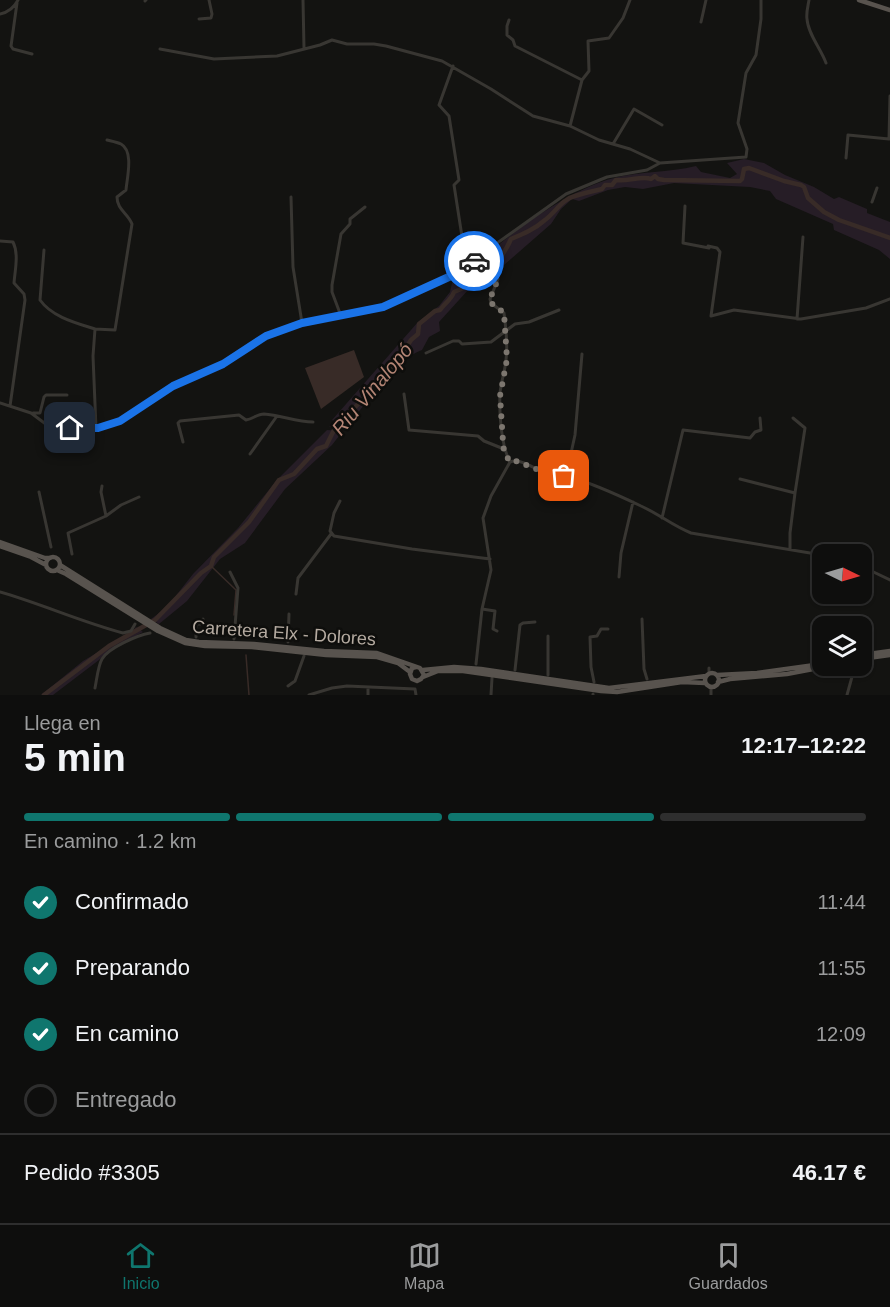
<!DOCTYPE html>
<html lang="es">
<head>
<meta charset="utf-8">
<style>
  body { margin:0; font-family:Arial,sans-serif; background:#1c1c1b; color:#f1f3f6; height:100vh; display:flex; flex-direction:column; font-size:22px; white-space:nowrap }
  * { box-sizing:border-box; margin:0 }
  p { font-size:20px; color:#9b9c9d }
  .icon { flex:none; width:33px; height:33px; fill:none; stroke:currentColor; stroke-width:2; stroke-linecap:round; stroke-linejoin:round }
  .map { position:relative; height:695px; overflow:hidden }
  .panel { display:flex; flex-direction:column; background:#0e0e0d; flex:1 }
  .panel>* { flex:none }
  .needle { width:39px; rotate:95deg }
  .fabs { position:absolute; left:812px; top:544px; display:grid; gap:12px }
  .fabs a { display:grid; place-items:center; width:60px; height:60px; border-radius:12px; background:#0e0e0d; box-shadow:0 2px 4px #0004,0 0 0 2px #2e2e2e; font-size:30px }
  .pin { position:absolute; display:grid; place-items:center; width:51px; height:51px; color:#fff; margin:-26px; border-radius:12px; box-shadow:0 3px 9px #0006 }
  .courier { position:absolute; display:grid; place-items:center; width:60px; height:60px; margin:-30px; border:4px solid #1a73e8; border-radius:50%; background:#fff; color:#222; box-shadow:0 2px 8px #0007 }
  .head em { font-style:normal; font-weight:700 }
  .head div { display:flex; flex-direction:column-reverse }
  .head { display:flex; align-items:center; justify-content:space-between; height:102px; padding:0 24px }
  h1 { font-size:39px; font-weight:700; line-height:45px }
  .bar { display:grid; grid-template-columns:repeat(4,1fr); gap:9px 6px; align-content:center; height:72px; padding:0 24px }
  .bar i { height:8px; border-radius:4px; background:#2e2e2e }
  .bar .selected { background:#0f766e }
  .bar p { grid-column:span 4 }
  .line { display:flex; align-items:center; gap:15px; padding:0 24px; border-top:2px solid #2e2e2e }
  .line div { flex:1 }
  ol { padding:0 24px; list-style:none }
  li { display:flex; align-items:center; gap:18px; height:66px }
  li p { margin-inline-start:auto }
  li .icon { padding:6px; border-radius:50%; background:#0f766e; color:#fff; stroke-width:4 }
  li:last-child { color:#9b9c9d }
  li i { width:33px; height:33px; border:3px solid #2e2e2e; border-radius:50% }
  .tab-bar { display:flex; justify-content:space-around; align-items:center; height:84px; border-top:2px solid #2e2e2e; background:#0e0e0d; font-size:16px; color:#9b9c9d }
  .tab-bar a { display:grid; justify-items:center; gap:3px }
  .tab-bar .selected { color:#0f766e }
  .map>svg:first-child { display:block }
  .green { fill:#261d26 }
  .water { fill:#382b27 }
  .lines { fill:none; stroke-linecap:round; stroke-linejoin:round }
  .stream { stroke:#382b27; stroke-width:1.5 }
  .river { stroke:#382b27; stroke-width:4.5 }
  .minor { stroke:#383632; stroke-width:3 }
  .major { stroke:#58534e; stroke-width:4.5 }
  .done { stroke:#7c766f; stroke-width:6; stroke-dasharray:0 10.8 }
  .route { stroke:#1a73e8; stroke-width:8 }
  .labels { text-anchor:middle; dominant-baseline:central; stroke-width:5; stroke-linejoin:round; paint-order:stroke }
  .street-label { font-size:18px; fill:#b5aba1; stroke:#0e0e0c }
  .water-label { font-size:20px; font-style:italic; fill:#b48575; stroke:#0e0e0c }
</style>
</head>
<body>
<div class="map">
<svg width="890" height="695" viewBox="0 0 890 695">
  <rect width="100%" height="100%" fill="#131311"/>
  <path class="green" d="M 744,159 L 764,163 L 785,175 L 814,187 L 834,199 L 839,197 L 867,209 L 867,213 L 890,222 L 890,259 L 879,250 L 834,230 L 833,224 L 776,199 L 770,191 L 750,187 L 674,183 L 643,189 L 625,187 L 608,190 L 579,201 L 572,199 L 561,209 L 551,224 L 496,272 L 485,256 C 519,227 571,189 614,178 C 640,171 668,173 696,166 L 701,172 L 730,178 L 737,174 L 727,163 Z
    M 483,264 L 490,272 L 469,289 L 439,322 L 440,331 L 429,337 L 422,350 C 397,358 364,406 346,428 L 329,427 L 336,422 L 332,420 L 418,322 L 439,306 L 450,292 L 452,283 Z
    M 327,430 L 343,431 L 332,445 L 285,489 L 245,543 L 220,559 L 187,601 L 159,624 L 151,619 L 167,607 L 193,574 L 238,528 L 277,480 Z
    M 136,627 L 143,632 L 109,650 L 99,660 L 53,695 L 41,695 L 83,661 L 132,632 Z"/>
  <path class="water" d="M 354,350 L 364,377 L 321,409 L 305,368 Z"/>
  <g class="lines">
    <path class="stream" d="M 211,566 L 236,590 L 234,615
      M 246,655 L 249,695"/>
    <path class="river" d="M 44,695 L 109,646 L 155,620 L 201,573 L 211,566 L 214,557 L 249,522 L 279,480 L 294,474 L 317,449 L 326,446 L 334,430 L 397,362 L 411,340 L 418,334 L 419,324 L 435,311 L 440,310 C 445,303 451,300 454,292 C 479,282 500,264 511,239 C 523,234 535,229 545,220 C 555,213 562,199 575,196 C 584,193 593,191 602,189 L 605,185 L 612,185 L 616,180 C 628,182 642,175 651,179 L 655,176 L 658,179 L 664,180 L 740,181 L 742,179 L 744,169 L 749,168 L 784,181 L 801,185 L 804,187 L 808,198 L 824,212 L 839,220 L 890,238"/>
    <path class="minor" d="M 303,0 L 304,48
      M 809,0 C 808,6 806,13 807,19 C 808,34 821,49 826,63
      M 145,1 L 146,0
      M 17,3 L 11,46 L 13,49 L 32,54
      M 0,14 C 9,12 14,8 18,0
      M 199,19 L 211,18 L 212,14 L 209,0
      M 509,20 L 507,26 L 507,35 L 513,40 L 515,46 L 582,80
      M 701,22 L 706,0
      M 160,49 L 214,59 L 277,56 L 320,45 L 332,40 L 347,44 L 374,44 L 386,46 L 442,61 L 491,89 L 533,116 L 570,126 L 599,140 L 630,149 L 660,163
      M 453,66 L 439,105 L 449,116 L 459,180 L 454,185 L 465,256 L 469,264
      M 570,126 L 582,80 L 589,71 L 588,41 L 609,38 L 623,18 L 630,0
      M 613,144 L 634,109 L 662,125
      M 846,158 L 848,135 L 889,139 L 890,96
      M 291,197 L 293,267 L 302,323
      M 872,202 L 877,188
      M 685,206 L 683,243 L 709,248
      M 0,241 L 13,242 C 19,254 15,270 14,283 L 24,294 L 25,300 L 10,406
      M 708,246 L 717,248 L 720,252 L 711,316 L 734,310 L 801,319 L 866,308 L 890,299
      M 44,250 L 40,300 C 52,317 76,323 95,329
      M 482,256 L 498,279 L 490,299 L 491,303 L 504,313 C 506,328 508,345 506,360 C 505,371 501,382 500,393 C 499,413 501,445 510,462
      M 341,316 L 332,292 L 332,285 L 341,234 L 350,224 L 350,219 L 365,207
      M 797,319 L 803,237
      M 426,353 L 453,341 L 459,341 L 462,344 L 491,342 L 515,324 L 529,322 L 559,310
      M 404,394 L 409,430 L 478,436 L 484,441 L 504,449
      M 0,403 L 31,413 L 47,425 L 56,428 L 84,429 L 114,423 L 184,379 L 223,364 L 266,336 L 302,323 L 383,307 L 405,299 L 451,276 L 566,194 L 607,177 L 647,170 L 660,163 L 746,157 L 747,149 L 738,123 L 746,73 L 756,55 L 761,19 L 761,0
      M 33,413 L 40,413 L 44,397 L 46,395 L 67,395
      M 793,418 L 805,428 L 795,493
      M 96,428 L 93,356 L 95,329 L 115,330 L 132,224 C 128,213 117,210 117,197 L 126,190 C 127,178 134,151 121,144 C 117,142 111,141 107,140
      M 183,442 L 178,423 L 180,421 L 239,415 L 246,420 C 253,419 257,414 264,414 C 281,415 296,422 313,422
      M 250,454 L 277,416
      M 566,476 L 575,435 L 582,354
      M 740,479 L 795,493 L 790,533 L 790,549
      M 39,492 L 51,547
      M 340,501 L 334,513 L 330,531 L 334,536 L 412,549 L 490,559
      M 106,516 L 121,505 L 139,497
      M 662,518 L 683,430 L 750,438 L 755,432 L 761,430 L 760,418
      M 72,554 L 68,533 L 106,516 L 101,492 L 102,486
      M 861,566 L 890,580
      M 230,572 L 238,588 L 234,639
      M 619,577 L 621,553 L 633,502
      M 0,592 C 42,604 81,622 123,633 L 131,631 L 135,624
      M 296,594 L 298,578 L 331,534
      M 482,609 L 495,611 L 493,629 L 497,631
      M 642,619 L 644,669 L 647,679
      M 548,636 L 548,675
      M 196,637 L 196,624 L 203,624 L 203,619
      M 288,642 L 289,614
      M 476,664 L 482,609 L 491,570 L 483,518 L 491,496 L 510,462 C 520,458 530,467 540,470 C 549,473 558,474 567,476 C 592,483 618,495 641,506 C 659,514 673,526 691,533 L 822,555
      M 709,668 L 709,673
      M 515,670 L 520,625 L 523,623 L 535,622
      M 594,682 L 591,667 L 590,637 L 597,636 L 601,629 L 608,629
      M 288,686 L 295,681 L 304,656
      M 711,687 L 711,695
      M 95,688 C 97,678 98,666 102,659 C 108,648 138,635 150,633
      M 593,694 L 593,695
      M 309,695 L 332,688 L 347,686 L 415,689 L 416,695
      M 368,695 L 368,687
      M 491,695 L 492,678
      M 847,695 L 855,666"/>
    <path class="major" d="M 859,0 L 890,10
      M 0,542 L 45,558 L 50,558
      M 0,546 L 31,557 L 46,565
      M46 564a7 7 0 1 1 14 0a7 7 0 1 1-14 0Z
      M 60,565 L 160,628 L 186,640 L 199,642 L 254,644 L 324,651 L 377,653 L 420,668 L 424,675 L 421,679 L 417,681 L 412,679 L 410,674 L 412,668 L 416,667
      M 57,570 L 66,574 L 158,631 L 185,643 L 205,646 L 252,647 L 326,655 L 377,657 L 398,663 L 410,672
      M 861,655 L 890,651
      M 861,659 L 890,655
      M 423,670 L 454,667 L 481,669 L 609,688 L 706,676
      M705 680a7 7 0 1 1 14 0a7 7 0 1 1-14 0Z
      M 717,675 L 757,673 L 822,664
      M 423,677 L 438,671 L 463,671 L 601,691 L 617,692 L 682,682 L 705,683
      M 718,682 L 730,679 L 787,674 L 829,666"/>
  </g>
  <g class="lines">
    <path class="done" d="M 474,261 L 482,256 L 498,279 L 490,299 L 491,303 L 504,313 L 507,359 L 500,396 L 503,442 L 504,452 L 510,462 L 519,461 L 532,468 L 564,476"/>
    <path class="route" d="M 70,428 L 98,428 L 120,421 L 173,386 L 223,364 L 266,336 L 302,323 L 383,307 L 451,276 L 474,261"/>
  </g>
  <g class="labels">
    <g class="street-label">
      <text transform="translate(284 633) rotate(4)">Carretera Elx - Dolores</text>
    </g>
    <g class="water-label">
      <text transform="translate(372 389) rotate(-50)">Riu Vinalopó</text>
    </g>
  </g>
</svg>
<div class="fabs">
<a><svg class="needle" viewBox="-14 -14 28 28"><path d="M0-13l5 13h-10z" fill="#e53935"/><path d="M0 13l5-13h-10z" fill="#9b9c9d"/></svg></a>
<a><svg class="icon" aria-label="layers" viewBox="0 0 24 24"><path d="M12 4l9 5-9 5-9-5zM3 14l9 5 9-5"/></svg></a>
</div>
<div class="pin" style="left:564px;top:476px;background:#ea580c"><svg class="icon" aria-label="bag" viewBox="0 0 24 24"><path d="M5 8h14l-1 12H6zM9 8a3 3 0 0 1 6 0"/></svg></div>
<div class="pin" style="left:70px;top:428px;background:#1f2937"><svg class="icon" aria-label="home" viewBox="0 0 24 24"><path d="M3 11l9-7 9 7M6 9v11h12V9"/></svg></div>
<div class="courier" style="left:474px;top:261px"><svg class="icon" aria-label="car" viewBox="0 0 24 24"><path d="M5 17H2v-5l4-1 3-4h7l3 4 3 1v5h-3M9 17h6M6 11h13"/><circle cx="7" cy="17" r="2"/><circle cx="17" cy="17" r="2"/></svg></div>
</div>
<section class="panel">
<div class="head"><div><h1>5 min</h1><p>Llega en</p></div><em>12:17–12:22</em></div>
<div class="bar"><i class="selected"></i><i class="selected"></i><i class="selected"></i><i></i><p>En camino · 1.2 km</p></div>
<ol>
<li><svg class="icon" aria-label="check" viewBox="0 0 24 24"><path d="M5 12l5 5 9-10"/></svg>Confirmado<p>11:44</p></li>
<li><svg class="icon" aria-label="check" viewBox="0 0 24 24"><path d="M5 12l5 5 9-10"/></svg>Preparando<p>11:55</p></li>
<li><svg class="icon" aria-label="check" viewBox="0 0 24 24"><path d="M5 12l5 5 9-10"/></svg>En camino<p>12:09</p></li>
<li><i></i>Entregado</li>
</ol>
<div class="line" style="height:78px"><div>Pedido #3305</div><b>46.17 €</b></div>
</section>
<nav class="tab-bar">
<a class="selected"><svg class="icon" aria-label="home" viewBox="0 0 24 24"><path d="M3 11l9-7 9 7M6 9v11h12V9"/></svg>Inicio</a>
<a><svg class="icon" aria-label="map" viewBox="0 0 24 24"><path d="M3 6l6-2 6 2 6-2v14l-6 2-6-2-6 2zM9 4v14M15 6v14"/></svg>Mapa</a>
<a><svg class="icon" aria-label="saved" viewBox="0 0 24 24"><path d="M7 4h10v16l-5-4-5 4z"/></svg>Guardados</a>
</nav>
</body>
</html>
